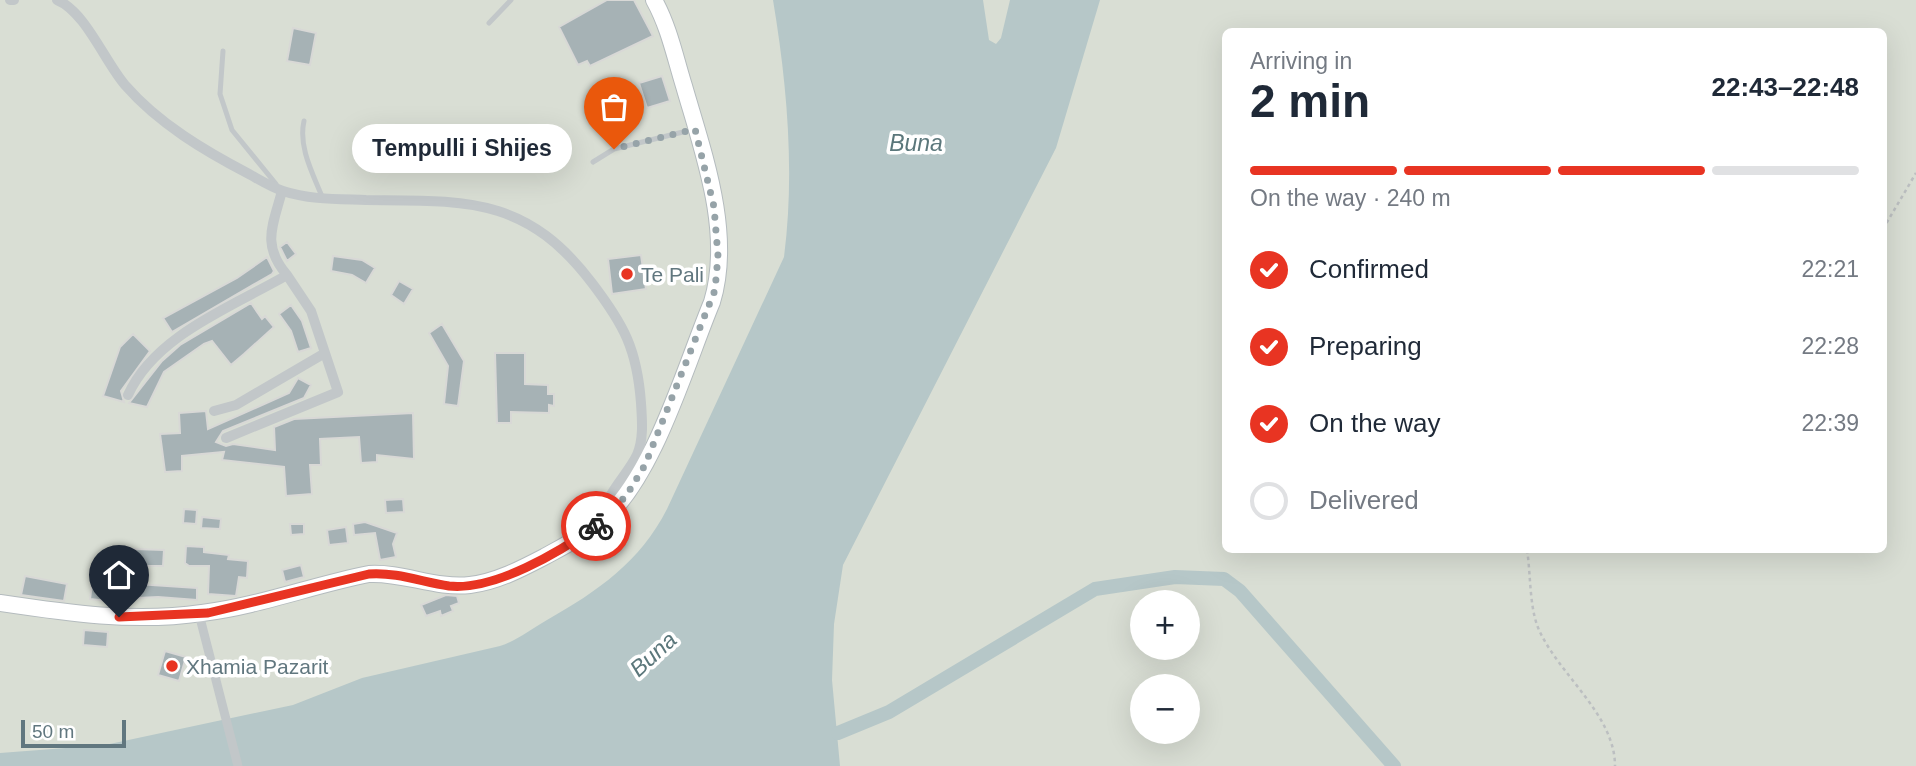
<!DOCTYPE html>
<html lang="en">
<head>
<meta charset="utf-8">
<style>
  body { margin:0; font-family:Helvetica,sans-serif; background:#f6f6f7; color:#1f2937; height:100vh; display:flex; flex-direction:column; font-size:26px; white-space:nowrap }
  * { box-sizing:border-box; margin:0 }
  p { font-size:23px; color:#747a83 }
  .icon { flex:none; width:38px; height:38px; fill:none; stroke:currentColor; stroke-width:2; stroke-linecap:round; stroke-linejoin:round }
  .map { position:relative; flex:1; overflow:hidden }
  .sheet { position:absolute; left:1222px; top:28px; width:665px; height:525px; display:flex; flex-direction:column; background:#fff; border-radius:10px; box-shadow:0 7px 28px #0002 }
  .sheet>* { flex:none }
  .buttons { position:absolute; left:1130px; top:590px; display:grid; gap:14px }
  .buttons a { display:grid; place-items:center; width:70px; height:70px; border-radius:50%; background:#fff; box-shadow:0 7px 28px #0002; font-size:35px }
  .scale { position:absolute; left:21px; bottom:18px; width:105px; box-sizing:border-box; padding-left:7px; border:4px solid #61777f; border-top:0; font-size:19px; line-height:24px; white-space:nowrap; color:#61777f; -webkit-text-stroke:5px #fff; paint-order:stroke }
  .pin { position:absolute; display:grid; place-items:center; width:60px; height:60px; color:#fff; margin:-72px -30px; border-radius:50% 50% 50% 0; rotate:-45deg; box-shadow:0 0 7px #0007 }
  .pin .icon { rotate:45deg }
  .courier { position:absolute; display:grid; place-items:center; width:70px; height:70px; margin:-35px; border:5px solid #e83422; border-radius:50%; background:#fff; color:#222; box-shadow:0 2px 9px #0007 }
  .bubble { position:absolute; height:49px; border-radius:24px; background:#fff; box-shadow:0 7px 28px #0002; font-size:23px; font-weight:800; line-height:49px; text-align:center }
  .overview em { font-style:normal; font-weight:800 }
  .overview div { display:flex; flex-direction:column-reverse }
  .overview { display:flex; align-items:center; justify-content:space-between; height:119px; padding:0 28px }
  h1 { font-size:46px; font-weight:800; line-height:52px }
  .bar { display:grid; grid-template-columns:repeat(4,1fr); gap:10px 7px; align-content:center; height:84px; padding:0 28px }
  .bar i { height:9px; border-radius:5px; background:#e0e1e3 }
  .bar .on { background:#e83422 }
  .bar p { grid-column:span 4 }
  ol { padding:0 28px; list-style:none }
  li { display:flex; align-items:center; gap:21px; height:77px }
  li p { margin-inline-start:auto }
  li .icon { padding:7px; border-radius:50%; background:#e83422; color:#fff; stroke-width:4 }
  li:last-child { color:#747a83 }
  li i { width:38px; height:38px; border:4px solid #e0e1e3; border-radius:50% }
  .map>svg:first-child { display:block }
  .green { fill:#d9ded4; fill-rule:evenodd }
  .water { fill:#b6c7c8 }
  .lines { fill:none; stroke-linecap:round; stroke-linejoin:round }
  .canal { stroke:#b6c7c8; stroke-width:14 }
  .building { fill:#a6b2b5; stroke:#d8d8d6; stroke-width:2 }
  .secondary-casing { stroke:#b4bbbe; stroke-width:18 }
  .path { stroke:#bcbfc1; stroke-width:2.5; stroke-dasharray:3.5 3.5; stroke-linecap:butt }
  .service { stroke:#c2c7c9; stroke-width:5 }
  .pedestrian { stroke:#c2c7c9; stroke-width:9 }
  .minor { stroke:#c2c7c9; stroke-width:10 }
  .secondary { stroke:#fff; stroke-width:16 }
  .done { stroke:#96a3a8; stroke-width:7; stroke-dasharray:0 12.6 }
  .route { stroke:#e83422; stroke-width:9 }
  .poi-dot { fill:#e83422; stroke:#fff; stroke-width:2.5 }
  .labels { text-anchor:middle; dominant-baseline:central; stroke-width:7; stroke-linejoin:round; paint-order:stroke }
  .poi-label { font-size:21px; fill:#61777f; stroke:#fff; text-anchor:start }
  .water-label { font-size:23px; font-style:italic; fill:#5b777b; stroke:#fff }
</style>
</head>
<body>
<div class="map">
<svg width="1916" height="766" viewBox="0 0 1916 766">
  <rect width="100%" height="100%" fill="#f7f6f3"/>
  <path class="green" d="M 0,0 L 1916,0 L 1916,766 L 0,766 ZM 1225,32 L 1883,32 L 1883,550 L 1225,550 ZM 1143,602 L 1188,602 L 1188,648 L 1143,648 ZM 1143,686 L 1188,686 L 1188,732 L 1143,732 Z"/>
  <path class="water" d="M 773,0 L 983,0 L 989,40 L 996,44 L 1001,38 L 1010,0 L 1100,0 L 1056,148 L 843,565 L 834,624 L 832,680 L 840,766 L 0,766 L 0,753 L 105,745 L 293,705 L 362,678 L 500,646 C 518,640 531,629 547,620 C 598,591 640,562 667,509 L 784,257 C 795,172 787,84 773,0 Z"/>
  <g class="lines">
    <path class="canal" d="M 838,733 L 889,712 L 1095,589 L 1175,577 L 1224,579 L 1240,591 L 1394,766"/>
  </g>
  <path class="building" d="M 607,0 L 634,0 L 653,36 L 590,66 L 587,61 L 578,65 L 559,27 Z
    M 293,28 L 316,33 L 310,65 L 287,61 Z
    M 662,76 L 670,101 L 647,108 L 639,83 Z
    M 287,242 L 296,254 L 287,261 L 280,247 Z
    M 641,255 L 646,289 L 612,294 L 608,259 Z
    M 333,256 L 362,260 L 375,268 L 366,283 L 352,275 L 331,271 Z
    M 267,257 L 274,271 L 272,274 L 172,332 L 163,318 L 237,278 Z
    M 399,281 L 413,289 L 404,304 L 391,295 Z
    M 251,303 L 262,319 L 265,316 L 274,327 L 244,354 L 231,365 L 212,341 L 204,344 L 164,372 L 147,407 L 129,403 L 162,361 L 180,345 Z
    M 291,305 L 302,321 L 311,348 L 298,352 L 291,331 L 279,314 Z
    M 442,324 L 464,361 L 458,406 L 444,404 L 448,366 L 429,333 Z
    M 133,334 L 150,351 L 121,391 L 124,402 L 103,396 L 120,347 Z
    M 495,353 L 525,353 L 525,384 L 548,385 L 548,394 L 554,394 L 554,406 L 549,405 L 549,413 L 511,412 L 511,423 L 497,423 Z
    M 298,378 L 311,385 L 304,398 L 223,431 L 216,442 L 226,446 L 233,444 L 275,450 L 274,427 L 294,419 L 413,413 L 414,459 L 377,455 L 377,462 L 361,463 L 359,437 L 320,439 L 321,465 L 310,465 L 312,494 L 286,496 L 284,467 L 222,460 L 224,452 L 182,456 L 182,471 L 165,472 L 160,434 L 180,433 L 179,413 L 206,411 L 208,429 L 289,393 Z
    M 403,499 L 404,512 L 386,513 L 385,500 Z
    M 184,509 L 197,510 L 196,524 L 183,523 Z
    M 202,517 L 221,519 L 220,529 L 201,528 Z
    M 365,522 L 397,533 L 393,544 L 396,557 L 380,560 L 375,533 L 354,535 L 353,524 Z
    M 290,524 L 304,524 L 304,534 L 291,535 Z
    M 346,527 L 348,543 L 329,545 L 327,530 Z
    M 186,546 L 204,547 L 204,552 L 229,555 L 228,559 L 248,561 L 247,578 L 239,577 L 236,596 L 208,594 L 209,566 L 189,566 L 185,563 Z
    M 134,549 L 164,550 L 163,566 L 133,566 Z
    M 301,565 L 304,577 L 285,582 L 282,570 Z
    M 25,576 L 67,584 L 64,601 L 21,595 Z
    M 122,583 L 197,588 L 197,600 L 158,597 L 118,599 L 118,602 L 90,599 L 92,584 L 122,587 Z
    M 446,595 L 457,596 L 459,603 L 451,606 L 453,611 L 441,616 L 440,611 L 426,616 L 421,605 Z
    M 84,630 L 108,632 L 107,647 L 83,645 Z
    M 165,651 L 186,657 L 179,681 L 158,675 Z"/>
  <g class="lines">
    <defs>
      <path id="secondary" d="M 0,603 C 67,613 134,623 202,613 C 259,606 313,585 369,574 C 403,572 436,589 470,585 C 496,582 521,569 544,557 C 564,546 586,535 603,520 C 654,477 686,364 712,302 C 733,233 703,152 684,86 C 675,57 669,27 654,0"/>
    </defs>
    <use href="#secondary" class="secondary-casing"/>
    <path class="path" d="M 1883,229 L 1916,173
      M 1527,550 C 1531,575 1529,607 1539,630 C 1560,676 1615,715 1615,766"/>
    <path class="service" d="M 489,23 L 511,0
      M 223,51 L 220,94 L 232,130 L 276,184
      M 304,121 C 298,147 313,174 323,199
      M 593,162 L 614,149 L 695,129"/>
    <path class="pedestrian" d="M 199,614 L 238,766"/>
    <path class="minor" d="M 10,0 L 14,0
      M 57,0 C 85,11 105,62 125,85 C 159,124 205,151 249,174 C 260,180 271,187 283,191 C 310,200 339,199 366,200 C 466,201 526,196 592,283 C 624,325 637,349 641,403 C 642,419 644,439 637,455 C 627,476 603,496 603,520
      M 282,191 C 273,225 261,245 287,275
      M 128,395 C 155,335 232,307 287,275 L 311,311 L 325,353
      M 214,411 L 236,405 L 325,353 L 338,392 L 226,438"/>
    <use href="#secondary" class="secondary"/>
  </g>
  <g class="lines">
    <path class="done" d="M 596,526 L 626,496 L 645,465 L 715,290 L 718,256 L 714,207 L 695,129 L 614,149"/>
    <path class="route" d="M 119,617 L 208,613 L 369,574 C 397,572 422,582 449,586 C 494,591 560,552 596,526"/>
  </g>
  <g class="poi-dot">
    <circle cx="627" cy="274" r="7"/>
    <circle cx="172" cy="666" r="7"/>
  </g>
  <g class="labels">
    <g class="poi-label">
      <text x="641" y="274">Te Pali</text>
      <text x="186" y="666">Xhamia Pazarit</text>
    </g>
    <g class="water-label">
      <text x="916" y="143">Buna</text>
      <text transform="translate(653 654) rotate(-42)">Buna</text>
    </g>
  </g>
</svg>
<div class="buttons">
<a>+</a>
<a>−</a>
</div>
<div class="scale">50 m</div>
<div class="pin" style="left:614px;top:149px;background:#ea580c"><svg class="icon" aria-label="bag" viewBox="0 0 24 24"><path d="M5 8h14l-1 12H6zM9 8a3 3 0 0 1 6 0"/></svg></div>
<div class="pin" style="left:119px;top:617px;background:#1f2937"><svg class="icon" aria-label="home" viewBox="0 0 24 24"><path d="M3 11l9-7 9 7M6 9v11h12V9"/></svg></div>
<div class="courier" style="left:596px;top:526px"><svg class="icon" aria-label="bike" viewBox="0 0 24 24"><circle cx="6" cy="16" r="4"/><circle cx="18" cy="16" r="4"/><path d="M6 16l4-8h5l3 8M10 8l3 8H6M13 5h3"/></svg></div>
<div class="bubble" style="left:352px;top:124px;width:220px">Tempulli i Shijes</div>
<section class="sheet">
<div class="overview"><div><h1>2 min</h1><p>Arriving in</p></div><em>22:43–22:48</em></div>
<div class="bar"><i class="on"></i><i class="on"></i><i class="on"></i><i></i><p>On the way · 240 m</p></div>
<ol>
<li><svg class="icon" aria-label="check" viewBox="0 0 24 24"><path d="M5 12l5 5 9-10"/></svg>Confirmed<p>22:21</p></li>
<li><svg class="icon" aria-label="check" viewBox="0 0 24 24"><path d="M5 12l5 5 9-10"/></svg>Preparing<p>22:28</p></li>
<li><svg class="icon" aria-label="check" viewBox="0 0 24 24"><path d="M5 12l5 5 9-10"/></svg>On the way<p>22:39</p></li>
<li><i></i>Delivered</li>
</ol>
</section>
</div>
</body>
</html>
